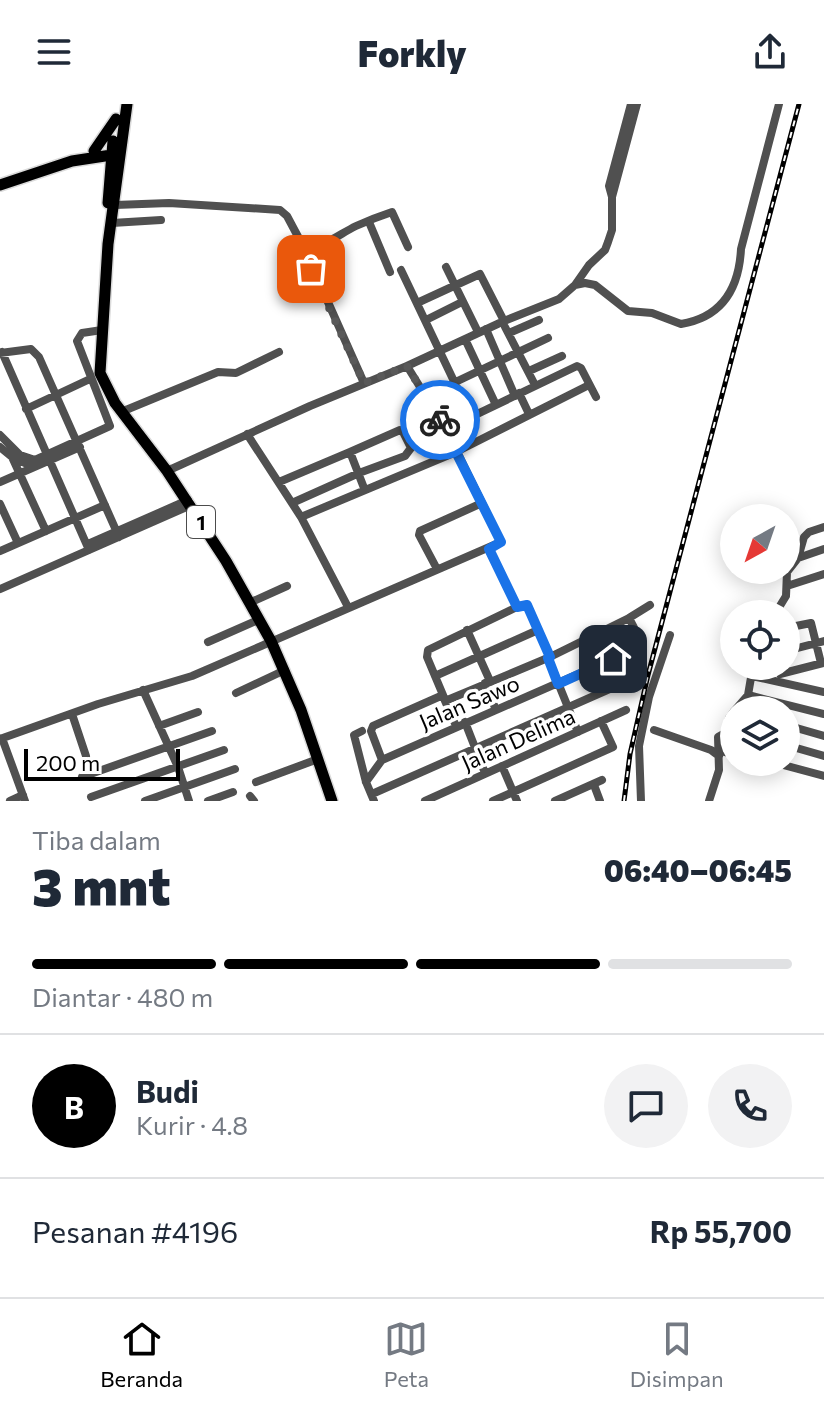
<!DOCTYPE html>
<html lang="id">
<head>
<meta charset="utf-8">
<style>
  body { margin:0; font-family:Commissioner,sans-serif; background:#f2f2f3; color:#1f2937; height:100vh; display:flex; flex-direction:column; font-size:30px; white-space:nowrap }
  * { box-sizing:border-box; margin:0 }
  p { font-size:26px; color:#747a83 }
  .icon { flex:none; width:44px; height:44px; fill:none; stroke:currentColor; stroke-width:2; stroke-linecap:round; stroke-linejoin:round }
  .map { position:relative; height:697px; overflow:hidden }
  .drawer { display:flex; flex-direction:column; background:#fff; flex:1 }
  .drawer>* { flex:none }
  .needle { width:52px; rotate:220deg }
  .fabs { position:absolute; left:720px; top:400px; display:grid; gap:16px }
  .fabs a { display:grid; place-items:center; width:80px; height:80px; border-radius:50%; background:#fff; box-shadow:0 4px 20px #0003; font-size:40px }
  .scale { position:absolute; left:24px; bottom:20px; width:156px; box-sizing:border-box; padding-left:8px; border:4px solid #000; border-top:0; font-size:22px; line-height:28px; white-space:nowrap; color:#000; -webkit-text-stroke:6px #fff; paint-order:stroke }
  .pin { position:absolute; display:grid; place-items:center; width:68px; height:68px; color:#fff; margin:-34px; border-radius:16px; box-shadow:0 4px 12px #0006 }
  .courier { position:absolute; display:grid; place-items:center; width:80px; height:80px; margin:-40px; border:6px solid #1a73e8; border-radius:50%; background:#fff; color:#222; box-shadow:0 2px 10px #0007 }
  .head em { font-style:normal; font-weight:800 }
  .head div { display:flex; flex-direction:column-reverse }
  .head { display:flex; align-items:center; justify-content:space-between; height:136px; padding:0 32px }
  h1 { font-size:52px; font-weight:800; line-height:60px }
  .bar { display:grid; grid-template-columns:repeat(4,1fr); gap:12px 8px; align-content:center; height:96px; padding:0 32px }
  .bar i { height:10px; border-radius:6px; background:#e0e1e3 }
  .bar .selected { background:#000 }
  .bar p { grid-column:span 4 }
  .line { display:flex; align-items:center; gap:20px; padding:0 32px; border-top:2px solid #e0e1e3 }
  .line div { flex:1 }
  .round { display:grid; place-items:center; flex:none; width:84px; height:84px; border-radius:42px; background:#f2f2f3 }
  header { display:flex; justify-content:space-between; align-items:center; height:104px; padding:0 32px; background:#fff; font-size:36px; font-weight:800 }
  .dock { display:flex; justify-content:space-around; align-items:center; height:112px; border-top:2px solid #e0e1e3; background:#fff; font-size:22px; color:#747a83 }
  .dock a { display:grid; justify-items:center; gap:4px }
  .dock .selected { color:#000 }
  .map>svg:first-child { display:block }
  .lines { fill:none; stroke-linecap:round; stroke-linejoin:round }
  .highway-casing { stroke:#dbdbdb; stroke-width:14 }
  .minor { stroke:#505050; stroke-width:8 }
  .highway { stroke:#000; stroke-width:11 }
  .rail-casing { stroke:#000; stroke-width:5 }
  .rail { stroke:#fff; stroke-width:2; stroke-dasharray:6; stroke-linecap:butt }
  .done { stroke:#595959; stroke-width:8; stroke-dasharray:0 14.4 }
  .route { stroke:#1a73e8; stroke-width:10 }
  .labels { text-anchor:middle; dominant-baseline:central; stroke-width:7; stroke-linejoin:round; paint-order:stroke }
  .shield { fill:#fff; stroke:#4c4c4c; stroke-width:2 }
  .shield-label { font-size:20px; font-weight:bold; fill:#000 }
  .street-label { font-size:22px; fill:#000; stroke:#fff }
</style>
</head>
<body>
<header><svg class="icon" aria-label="menu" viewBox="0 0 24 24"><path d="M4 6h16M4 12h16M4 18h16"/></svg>Forkly<svg class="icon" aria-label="share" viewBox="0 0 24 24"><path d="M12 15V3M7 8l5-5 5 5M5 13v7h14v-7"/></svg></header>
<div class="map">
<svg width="824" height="697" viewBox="0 0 824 697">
  <rect width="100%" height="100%" fill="#fff"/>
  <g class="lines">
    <defs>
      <path id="highway" d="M 127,0 L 108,140 L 100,269 L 115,299 L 167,367 L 226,457 L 271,537 L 301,606 L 332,697
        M 94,47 L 116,15
        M 0,81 L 72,57 L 118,50
        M 108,99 L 113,37"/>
    </defs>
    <use href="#highway" class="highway-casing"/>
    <path class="minor" d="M 631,0 L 609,82 L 612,93 L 637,0
      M 115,101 L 169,99 L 280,106 L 287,112 L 303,142 C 322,146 339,130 356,122 C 367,117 380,112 392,108 L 408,143
      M 369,118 L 390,168
      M 112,119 L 161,116
      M 303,142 L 364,279
      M 446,163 L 478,228
      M 401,166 L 471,313
      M 575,181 L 589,161 L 605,146 L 608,138 L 612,126 L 612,93
      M 426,216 L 462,198
      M 504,217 L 559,195 L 575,181 L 585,179 L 595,181 L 628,207 L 652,209 L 681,220 C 723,213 739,183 741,145 L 779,0
      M 505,223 L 535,281
      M 486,225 L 515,292
      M 509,229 L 539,216
      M 465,235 L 496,301
      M 2,248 L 89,446
      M 0,249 L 31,245 L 39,253 L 119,433
      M 407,262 L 504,217 L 480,170 L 417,199
      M 529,267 L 562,252
      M 519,289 L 529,310
      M 426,292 L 548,234
      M 26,305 L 90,275
      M 121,308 L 218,268 L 236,269 L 279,248
      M 446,325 L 577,262 L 581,264 L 596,293
      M 247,330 L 301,413 L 348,503
      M 0,331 L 20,351 L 35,356 L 110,322 L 77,237 L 82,229 L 102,226
      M 0,343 L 12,353 L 33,363
      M 12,353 L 46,427
      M 0,378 L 80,343
      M 279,378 L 350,348 L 364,384
      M 292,399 L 359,369 L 405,352 L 411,344 L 403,328 L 400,326 L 350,348
      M 0,400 L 18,439
      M 301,413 L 456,348 L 589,281
      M 88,440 L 188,396
      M 489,445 L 517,503
      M 0,447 L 105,401
      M 798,454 L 824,445
      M 437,465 L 419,431 L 420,427 L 482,399
      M 787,482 L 824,470
      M 0,485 L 191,401
      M 249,499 L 287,482
      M 775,510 L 786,492 L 787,468 L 798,454 L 804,433 L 809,428 L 824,423
      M 629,514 L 650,501
      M 786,524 L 811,519 L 821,559
      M 467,526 L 490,577
      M 208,538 L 258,516
      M 786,547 L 824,537
      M 548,554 L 578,628
      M 780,570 L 823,559
      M 435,572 L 538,526
      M 752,572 L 824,588
      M 485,579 L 496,606
      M 143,586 L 178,663 L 189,697
      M 236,589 L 285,566
      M 443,591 L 427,553 L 428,546 L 517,503 L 525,501 L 528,503 L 550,553
      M 748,591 L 824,610
      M 445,597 L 456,622
      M 735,606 L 748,591 L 753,562
      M 72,610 L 86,652
      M 465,618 L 485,669
      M 786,621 L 824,632
      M 159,622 L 198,608
      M 654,626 L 711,646 L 719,652
      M 362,627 L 354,631 L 366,678 L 374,697
      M 734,631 L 725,629 L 725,648 L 734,650
      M 2,634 L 25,697
      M 0,635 L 98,600 L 192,572 L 501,438 L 446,325 L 407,262 L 310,302 L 167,367
      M 786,641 L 824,652
      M 772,658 L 824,672
      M 502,662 L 517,697
      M 82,673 L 212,627
      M 256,678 L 318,655
      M 366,678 L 382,656 L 640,543
      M 594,681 L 600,697
      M 372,690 L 630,576 C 640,549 644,540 629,514 L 550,553 L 445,597 L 443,591 L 373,622 L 371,627 L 382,656
      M 250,692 L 254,697
      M 91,693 L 224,646
      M 10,697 L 23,691
      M 145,697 L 235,665
      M 208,697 L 233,688
      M 425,697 L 626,606
      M 493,697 L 613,643 L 601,617
      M 555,697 L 602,676
      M 641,697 L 639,642 L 649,593 L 670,531
      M 709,697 L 719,666 L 718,633 L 725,629 L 729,614 L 734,607"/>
    <use href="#highway" class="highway"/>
    <defs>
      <path id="rail" d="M 624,697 L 630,650 L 648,571 L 799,0"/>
    </defs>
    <use href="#rail" class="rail-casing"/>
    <use href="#rail" class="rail"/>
  </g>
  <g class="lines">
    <path class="done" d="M 311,165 L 364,279 L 407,262 L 440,316"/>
    <path class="route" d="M 440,316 L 501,438 L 489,445 L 517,503 L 527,501 L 550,553 L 548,554 L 558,580 L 613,555"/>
  </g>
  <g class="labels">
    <rect class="shield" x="187" y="402" width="28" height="32" rx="6"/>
    <g class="shield-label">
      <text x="201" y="418">1</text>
    </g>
    <g class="street-label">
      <text transform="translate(469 598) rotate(-23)">Jalan Sawo</text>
      <text transform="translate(518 635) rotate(-24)">Jalan Delima</text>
    </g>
  </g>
</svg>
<div class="fabs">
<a><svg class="needle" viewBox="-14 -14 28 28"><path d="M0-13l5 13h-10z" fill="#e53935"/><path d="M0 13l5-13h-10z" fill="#747a83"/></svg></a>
<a><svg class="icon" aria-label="locate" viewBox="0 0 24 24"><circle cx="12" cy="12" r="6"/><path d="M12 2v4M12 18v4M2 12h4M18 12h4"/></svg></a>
<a><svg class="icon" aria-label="layers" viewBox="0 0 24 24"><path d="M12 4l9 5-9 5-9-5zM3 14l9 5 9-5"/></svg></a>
</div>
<div class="scale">200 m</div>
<div class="pin" style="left:311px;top:165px;background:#ea580c"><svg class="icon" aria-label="bag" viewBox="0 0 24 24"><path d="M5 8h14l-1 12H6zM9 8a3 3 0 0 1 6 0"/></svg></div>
<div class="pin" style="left:613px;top:555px;background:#1f2937"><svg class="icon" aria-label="home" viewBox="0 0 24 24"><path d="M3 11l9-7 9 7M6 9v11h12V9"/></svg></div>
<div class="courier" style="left:440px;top:316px"><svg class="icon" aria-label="bike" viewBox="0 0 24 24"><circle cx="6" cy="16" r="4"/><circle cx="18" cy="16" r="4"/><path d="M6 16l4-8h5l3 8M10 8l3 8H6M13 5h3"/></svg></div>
</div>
<section class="drawer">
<div class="head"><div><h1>3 mnt</h1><p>Tiba dalam</p></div><em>06:40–06:45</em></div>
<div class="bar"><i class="selected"></i><i class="selected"></i><i class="selected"></i><i></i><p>Diantar · 480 m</p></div>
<div class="line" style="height:144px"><b class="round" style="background:#000;color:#fff">B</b><div><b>Budi</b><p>Kurir · 4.8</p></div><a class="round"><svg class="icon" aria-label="chat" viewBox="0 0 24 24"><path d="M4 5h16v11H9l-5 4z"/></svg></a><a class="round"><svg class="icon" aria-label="phone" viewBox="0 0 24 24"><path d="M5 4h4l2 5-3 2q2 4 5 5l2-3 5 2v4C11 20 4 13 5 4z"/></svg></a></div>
<div class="line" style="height:104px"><div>Pesanan #4196</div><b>Rp 55,700</b></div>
</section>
<nav class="dock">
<a class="selected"><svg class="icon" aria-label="home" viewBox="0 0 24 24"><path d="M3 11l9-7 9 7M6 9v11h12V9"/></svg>Beranda</a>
<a><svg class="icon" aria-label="map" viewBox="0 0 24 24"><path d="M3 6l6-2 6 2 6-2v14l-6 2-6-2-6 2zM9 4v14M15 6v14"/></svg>Peta</a>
<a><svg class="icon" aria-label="saved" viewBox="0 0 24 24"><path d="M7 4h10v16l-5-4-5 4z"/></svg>Disimpan</a>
</nav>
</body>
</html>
